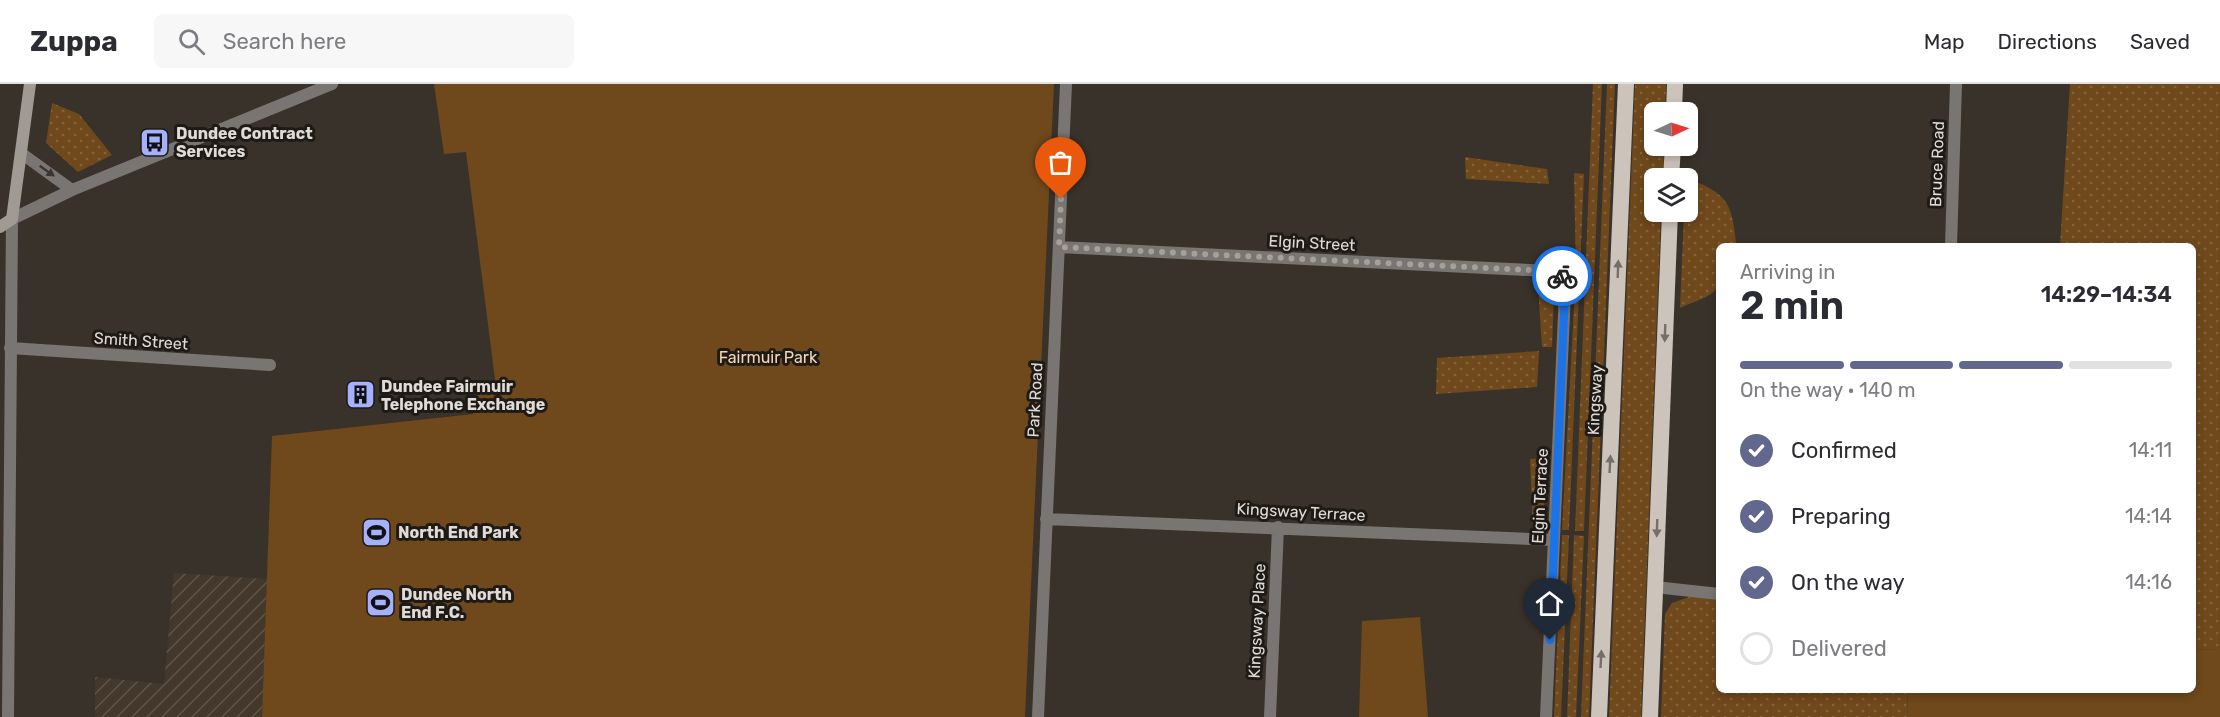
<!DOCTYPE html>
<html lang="en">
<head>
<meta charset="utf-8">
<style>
  body { margin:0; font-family:Rubik,sans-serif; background:#f7f7f7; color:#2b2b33; height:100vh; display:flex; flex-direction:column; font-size:22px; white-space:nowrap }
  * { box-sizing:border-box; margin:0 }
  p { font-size:20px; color:#7c7c81 }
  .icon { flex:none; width:33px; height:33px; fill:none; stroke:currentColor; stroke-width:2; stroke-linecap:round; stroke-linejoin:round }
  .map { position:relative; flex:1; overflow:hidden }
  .panel { position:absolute; left:1716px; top:159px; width:480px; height:450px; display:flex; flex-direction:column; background:#fff; border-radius:9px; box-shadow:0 3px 9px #0003 }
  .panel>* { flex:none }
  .needle { width:39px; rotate:86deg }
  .fabs { position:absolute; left:1644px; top:18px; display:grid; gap:12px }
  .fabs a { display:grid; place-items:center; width:54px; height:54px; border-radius:9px; background:#fff; box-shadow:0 3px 9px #0003; font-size:30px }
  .pin { position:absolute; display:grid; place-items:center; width:51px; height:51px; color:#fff; margin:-62px -26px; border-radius:50% 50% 50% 0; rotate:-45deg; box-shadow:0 0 6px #0007 }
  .pin .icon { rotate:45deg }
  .courier { position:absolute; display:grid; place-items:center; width:60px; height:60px; margin:-30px; border:4px solid #1a73e8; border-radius:50%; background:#fff; color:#222; box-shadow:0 2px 8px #0007 }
  .summary em { font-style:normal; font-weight:600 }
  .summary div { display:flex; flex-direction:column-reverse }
  .summary { display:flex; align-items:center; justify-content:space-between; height:102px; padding:0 24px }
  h1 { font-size:39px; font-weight:600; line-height:45px }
  .bar { display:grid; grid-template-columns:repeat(4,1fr); gap:9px 6px; align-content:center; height:72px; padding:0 24px }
  .bar i { height:8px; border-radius:4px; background:#e1e1e2 }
  .bar .selected { background:#62678d }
  .bar p { grid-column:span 4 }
  ol { padding:0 24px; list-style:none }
  li { display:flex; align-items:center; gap:18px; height:66px }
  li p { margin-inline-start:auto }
  li .icon { padding:6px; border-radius:50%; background:#62678d; color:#fff; stroke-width:4 }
  li:last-child { color:#7c7c81 }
  li i { width:33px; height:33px; border:3px solid #e1e1e2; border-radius:50% }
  header { display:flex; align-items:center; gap:36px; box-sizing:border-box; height:84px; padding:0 30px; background:#fff; border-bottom:2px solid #e1e1e2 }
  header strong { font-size:28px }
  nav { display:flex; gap:33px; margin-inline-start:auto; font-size:21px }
  .search { width:420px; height:54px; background:#f7f7f7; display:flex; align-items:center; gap:15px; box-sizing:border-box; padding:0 21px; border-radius:9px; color:#7c7c81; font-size:22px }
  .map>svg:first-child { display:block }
  .industrial { fill:url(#industrial-furrows) }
  .grass { fill:url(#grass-dots) }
  .green { fill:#6f481c }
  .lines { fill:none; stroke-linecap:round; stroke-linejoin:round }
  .minor { stroke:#797572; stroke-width:12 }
  .tertiary { stroke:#797572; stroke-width:12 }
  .secondary { stroke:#a09a94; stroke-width:12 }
  .trunk { stroke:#ccc3bb; stroke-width:16 }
  .oneway { fill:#393632 }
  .oneway2 { fill:#756f69 }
  .done { stroke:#a6a09b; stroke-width:6; stroke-dasharray:0 10.8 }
  .route { stroke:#1a73e8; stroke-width:8 }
  .labels { text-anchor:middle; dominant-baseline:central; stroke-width:6; stroke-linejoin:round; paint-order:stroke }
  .poi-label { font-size:16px; font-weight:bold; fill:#e0dbd7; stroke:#1e1b17; text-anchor:start }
  .street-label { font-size:16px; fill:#e0dbd7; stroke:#1e1b17 }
  .park-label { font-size:16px; fill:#f5d6b8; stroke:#1e1b17 }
</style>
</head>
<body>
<header>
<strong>Zuppa</strong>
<div class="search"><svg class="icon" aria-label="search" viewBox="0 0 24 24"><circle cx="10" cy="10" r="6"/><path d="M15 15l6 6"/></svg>Search here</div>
<nav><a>Map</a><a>Directions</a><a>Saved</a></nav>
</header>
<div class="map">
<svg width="2220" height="633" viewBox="0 0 2220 633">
  <defs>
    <pattern id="industrial-furrows" width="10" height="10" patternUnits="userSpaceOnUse" patternTransform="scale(1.5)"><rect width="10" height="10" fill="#44382c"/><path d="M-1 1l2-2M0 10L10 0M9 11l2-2" fill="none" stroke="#5f544a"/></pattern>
    <pattern id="grass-dots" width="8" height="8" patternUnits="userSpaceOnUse" patternTransform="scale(1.5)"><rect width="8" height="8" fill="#6f481c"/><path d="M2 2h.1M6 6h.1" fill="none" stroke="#83623c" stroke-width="1.8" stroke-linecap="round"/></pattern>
  </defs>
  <rect width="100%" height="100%" fill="#39322b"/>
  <path class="industrial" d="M 174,489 L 267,495 L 262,633 L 95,633 L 95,593 L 164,600 Z"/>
  <path class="grass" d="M 1593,0 L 1602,0 L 1584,447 L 1575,447 Z
    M 1607,0 L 1615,0 L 1589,633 L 1581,633 Z
    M 1635,0 L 1666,0 L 1665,28 L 1654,28 L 1654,62 L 1664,62 L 1663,94 L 1654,94 L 1654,128 L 1661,128 L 1641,633 L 1609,633 Z
    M 2070,0 L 2220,0 L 2220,566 L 2193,565 L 2193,162 L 2060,162 Z
    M 52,19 L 79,30 L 112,71 L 78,88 L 46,59 Z
    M 1465,73 L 1547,85 L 1549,100 L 1466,95 Z
    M 1574,89 L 1584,90 L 1569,446 L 1562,446 L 1576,186 Z
    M 1686,93 C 1725,110 1732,115 1736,159 L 1736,162 L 1719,162 C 1719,211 1726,205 1680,224 L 1684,128 L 1688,128 Z
    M 1538,202 L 1548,204 L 1554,211 L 1552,263 L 1542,263 Z
    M 1539,267 L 1537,303 L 1436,310 L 1437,274 Z
    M 1547,374 L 1543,438 L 1533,444 L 1530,375 Z
    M 1562,451 L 1569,451 L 1561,633 L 1554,633 Z
    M 1574,451 L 1584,452 L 1576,633 L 1567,633 Z
    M 1692,512 L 1719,516 L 1719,606 L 1908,606 L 1907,633 L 1661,633 L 1665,530 L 1672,519 Z"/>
  <path class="green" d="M 434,0 L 1054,0 L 1025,633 L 262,633 L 272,352 L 473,330 L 472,314 L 477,313 L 477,307 L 496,303 L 466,68 L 444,70 Z
    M 1420,533 L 1428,633 L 1359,633 L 1362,537 Z
    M 2193,565 L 2220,566 L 2220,633 L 1907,633 L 1908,606 L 2193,606 Z"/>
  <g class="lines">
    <path class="minor" d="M 1951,162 L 1956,0
      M 1059,163 L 1549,187 L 1562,192 L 1565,208 L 1546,633
      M 10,264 L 270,281
      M 1046,435 L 1554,456
      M 1655,503 L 1719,510
      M 1038,633 L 1066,0
      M 1270,633 L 1278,443"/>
    <path class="tertiary" d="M 21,69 L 72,106
      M 8,633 L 12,135 L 72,106 L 332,0"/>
    <path class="secondary" d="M 0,143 L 12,135 L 30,0"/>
    <path class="trunk" d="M 1674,28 L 1675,0
      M 1671,94 L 1673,62
      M 1599,633 L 1626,0
      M 1650,633 L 1670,128"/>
  </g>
  <defs><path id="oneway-solid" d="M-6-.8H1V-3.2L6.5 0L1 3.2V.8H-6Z" transform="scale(1.5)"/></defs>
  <use class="oneway" href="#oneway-solid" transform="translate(47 87) rotate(35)"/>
  <g class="oneway2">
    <use href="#oneway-solid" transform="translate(1618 185) rotate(-88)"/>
    <use href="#oneway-solid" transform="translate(1665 249) rotate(92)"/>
    <use href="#oneway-solid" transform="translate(1610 380) rotate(-87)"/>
    <use href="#oneway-solid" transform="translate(1657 444) rotate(92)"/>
    <use href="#oneway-solid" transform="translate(1601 575) rotate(-87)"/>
  </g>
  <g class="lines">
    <path class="done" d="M 1061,115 L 1059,163 L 1549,187 L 1562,192"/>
    <path class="route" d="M 1550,556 L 1565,208 L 1562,192"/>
  </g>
  <defs>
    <symbol id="bus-square" viewBox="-11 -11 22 22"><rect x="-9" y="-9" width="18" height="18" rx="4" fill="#a5b1fc" stroke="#1e1b17"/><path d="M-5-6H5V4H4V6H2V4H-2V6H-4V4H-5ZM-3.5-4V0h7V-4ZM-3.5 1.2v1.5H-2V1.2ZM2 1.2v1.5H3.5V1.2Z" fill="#111"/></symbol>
    <symbol id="building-square" viewBox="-11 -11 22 22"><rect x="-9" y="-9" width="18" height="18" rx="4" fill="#a5b1fc" stroke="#1e1b17"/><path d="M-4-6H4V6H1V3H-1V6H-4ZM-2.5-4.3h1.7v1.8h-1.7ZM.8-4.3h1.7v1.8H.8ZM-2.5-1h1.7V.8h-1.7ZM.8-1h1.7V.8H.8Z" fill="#111"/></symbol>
    <symbol id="stadium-square" viewBox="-11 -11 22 22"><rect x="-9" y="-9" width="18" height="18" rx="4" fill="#a5b1fc" stroke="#1e1b17"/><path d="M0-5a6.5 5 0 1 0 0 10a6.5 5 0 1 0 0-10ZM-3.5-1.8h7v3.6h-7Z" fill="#111"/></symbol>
  </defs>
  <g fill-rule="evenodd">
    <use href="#bus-square" x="138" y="42" width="33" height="33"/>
    <use href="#building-square" x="344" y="294" width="33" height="33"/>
    <use href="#stadium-square" x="360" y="432" width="33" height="33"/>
    <use href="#stadium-square" x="364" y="502" width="33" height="33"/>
  </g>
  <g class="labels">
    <g class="poi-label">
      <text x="176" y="49">Dundee Contract<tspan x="176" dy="18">Services</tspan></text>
      <text x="381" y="302">Dundee Fairmuir<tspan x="381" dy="18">Telephone Exchange</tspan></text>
      <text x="398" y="448">North End Park</text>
      <text x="401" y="510">Dundee North<tspan x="401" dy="18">End F.C.</tspan></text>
    </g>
    <g class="street-label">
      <text transform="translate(1937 80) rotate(-88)">Bruce Road</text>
      <text transform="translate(1312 159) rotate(3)">Elgin Street</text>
      <text transform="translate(141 257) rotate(4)">Smith Street</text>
      <text transform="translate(1035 316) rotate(-87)">Park Road</text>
      <text transform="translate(1595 316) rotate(-87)">Kingsway</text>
      <text transform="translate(1540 412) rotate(-87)">Elgin Terrace</text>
      <text transform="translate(1301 428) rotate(3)">Kingsway Terrace</text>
      <text transform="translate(1257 537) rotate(-87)">Kingsway Place</text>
    </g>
    <g class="park-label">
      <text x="768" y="273">Fairmuir Park</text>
    </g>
  </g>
</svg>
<div class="fabs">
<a><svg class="needle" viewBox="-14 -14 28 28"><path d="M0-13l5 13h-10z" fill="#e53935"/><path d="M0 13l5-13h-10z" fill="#7c7c81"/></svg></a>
<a><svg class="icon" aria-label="layers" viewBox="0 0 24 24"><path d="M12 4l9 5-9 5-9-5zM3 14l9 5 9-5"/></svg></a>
</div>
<div class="pin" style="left:1061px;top:115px;background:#ea580c"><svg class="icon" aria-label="bag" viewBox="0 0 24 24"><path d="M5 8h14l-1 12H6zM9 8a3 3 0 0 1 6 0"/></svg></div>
<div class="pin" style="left:1550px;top:556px;background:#1f2937"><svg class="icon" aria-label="home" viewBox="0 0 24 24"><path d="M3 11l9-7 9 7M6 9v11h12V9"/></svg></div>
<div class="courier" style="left:1562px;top:192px"><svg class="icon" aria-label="bike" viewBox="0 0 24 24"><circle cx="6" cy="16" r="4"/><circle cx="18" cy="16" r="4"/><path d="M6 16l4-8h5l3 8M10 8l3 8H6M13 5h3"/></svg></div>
<section class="panel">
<div class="summary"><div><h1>2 min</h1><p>Arriving in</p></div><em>14:29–14:34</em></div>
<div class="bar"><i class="selected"></i><i class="selected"></i><i class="selected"></i><i></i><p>On the way · 140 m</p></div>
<ol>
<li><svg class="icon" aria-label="check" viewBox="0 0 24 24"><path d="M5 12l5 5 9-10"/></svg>Confirmed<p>14:11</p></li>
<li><svg class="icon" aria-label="check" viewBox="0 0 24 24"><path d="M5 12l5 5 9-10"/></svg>Preparing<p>14:14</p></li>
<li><svg class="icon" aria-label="check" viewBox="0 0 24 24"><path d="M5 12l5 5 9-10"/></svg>On the way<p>14:16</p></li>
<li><i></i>Delivered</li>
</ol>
</section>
</div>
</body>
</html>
